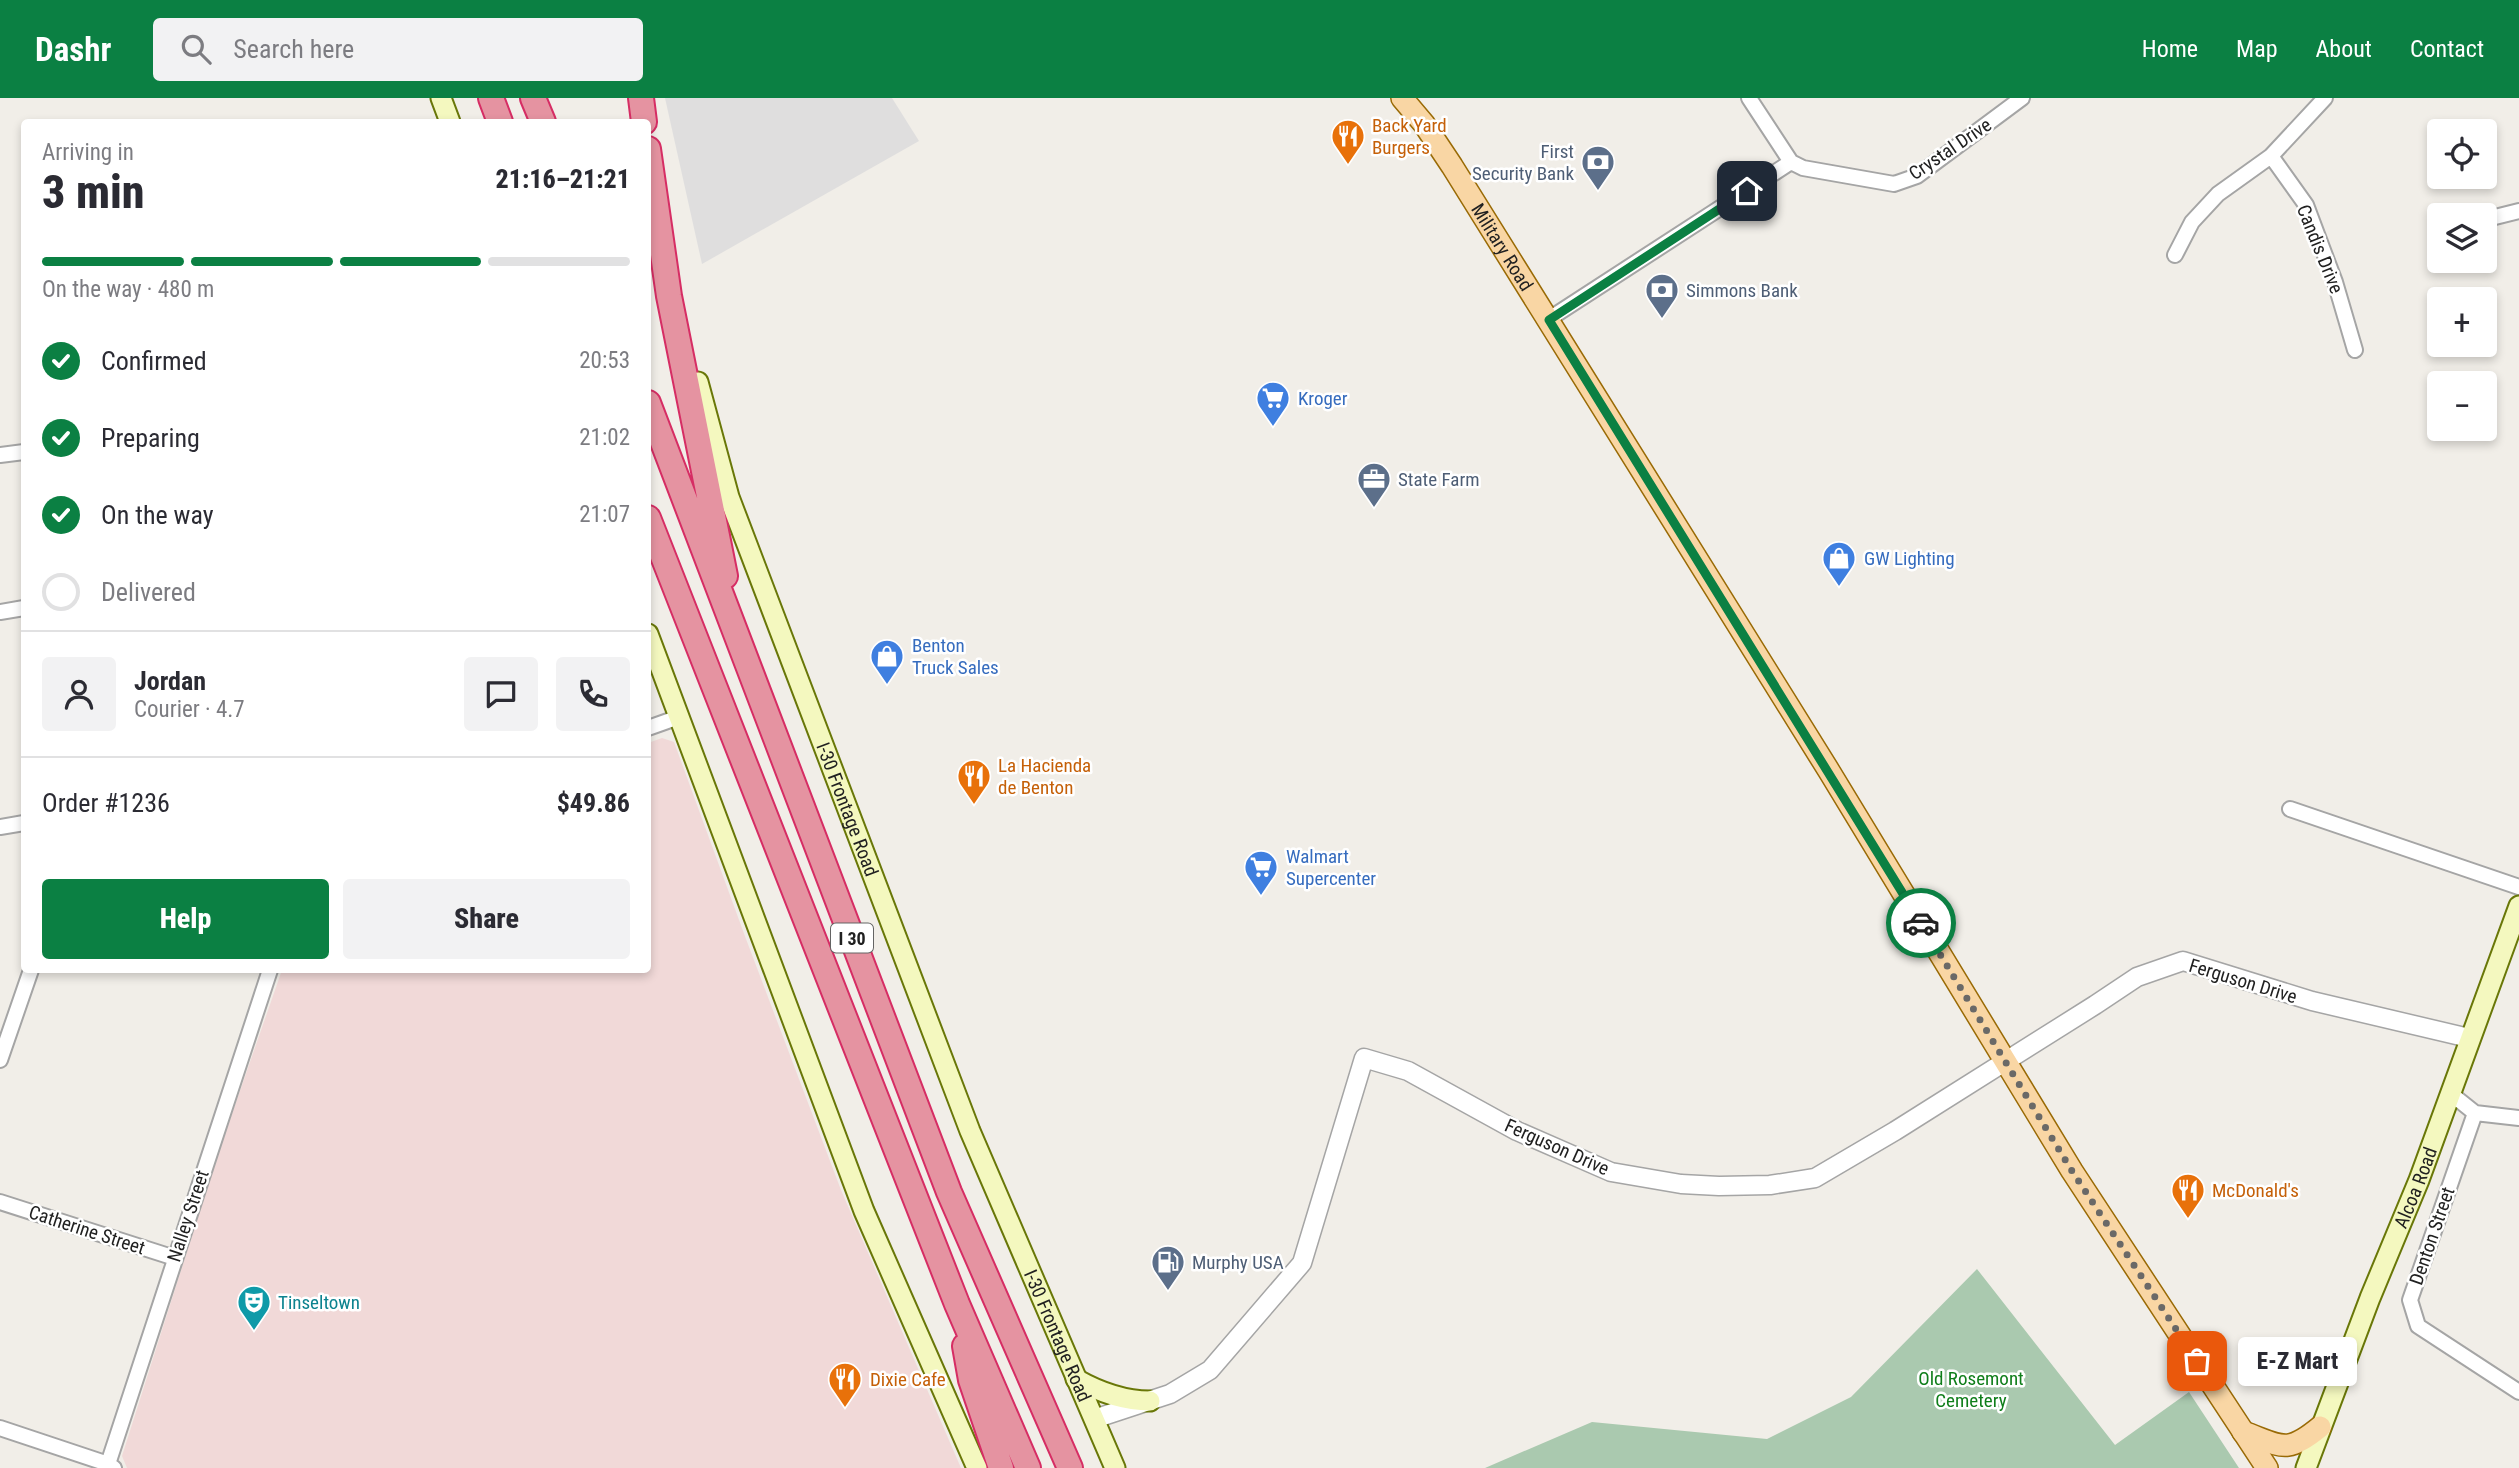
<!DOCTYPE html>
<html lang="en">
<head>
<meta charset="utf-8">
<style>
  body { margin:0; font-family:"Roboto Condensed",sans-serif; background:#f2f2f3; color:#2b2b33; height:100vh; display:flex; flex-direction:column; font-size:26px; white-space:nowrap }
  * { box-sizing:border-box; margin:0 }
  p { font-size:23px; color:#7c7c81 }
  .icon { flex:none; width:38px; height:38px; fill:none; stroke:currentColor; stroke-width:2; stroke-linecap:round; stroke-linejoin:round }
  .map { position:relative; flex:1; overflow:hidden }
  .details { position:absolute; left:21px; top:21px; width:630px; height:854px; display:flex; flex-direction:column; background:#fff; border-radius:7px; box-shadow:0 4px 10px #0003 }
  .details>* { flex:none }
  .controls { position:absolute; left:2427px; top:21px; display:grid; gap:14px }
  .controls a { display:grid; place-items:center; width:70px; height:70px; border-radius:7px; background:#fff; box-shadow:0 4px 10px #0003; font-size:35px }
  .pin { position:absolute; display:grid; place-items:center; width:60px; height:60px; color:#fff; margin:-30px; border-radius:14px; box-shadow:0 4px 10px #0006 }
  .courier { position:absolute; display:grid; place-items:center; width:70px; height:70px; margin:-35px; border:5px solid #0b8043; border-radius:50%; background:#fff; color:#222; box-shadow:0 2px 9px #0007 }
  .bubble { position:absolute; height:49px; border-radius:7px; background:#fff; box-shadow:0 4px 10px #0003; font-size:23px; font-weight:800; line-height:49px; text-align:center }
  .summary em { font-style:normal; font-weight:800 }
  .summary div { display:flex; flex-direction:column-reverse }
  .summary { display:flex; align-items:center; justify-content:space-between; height:119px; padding:0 21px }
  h1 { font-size:46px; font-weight:800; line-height:52px }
  .bar { display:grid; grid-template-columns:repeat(4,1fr); gap:10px 7px; align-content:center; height:84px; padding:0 21px }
  .bar i { height:9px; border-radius:5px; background:#e1e1e2 }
  .bar .on { background:#0b8043 }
  .bar p { grid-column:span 4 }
  .line { display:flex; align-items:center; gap:18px; padding:0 21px; border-top:2px solid #e1e1e2 }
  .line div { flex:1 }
  .round { display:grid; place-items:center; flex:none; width:74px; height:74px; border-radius:7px; background:#f2f2f3 }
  ol { padding:0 21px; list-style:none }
  li { display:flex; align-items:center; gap:21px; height:77px }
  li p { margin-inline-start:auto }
  li .icon { padding:7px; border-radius:50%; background:#0b8043; color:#fff; stroke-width:4 }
  li:last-child { color:#7c7c81 }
  li i { width:38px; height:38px; border:4px solid #e1e1e2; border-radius:50% }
  .primary-button { display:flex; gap:14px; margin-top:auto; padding:14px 21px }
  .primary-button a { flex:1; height:80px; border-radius:7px; background:#0b8043; color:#fff; font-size:28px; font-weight:800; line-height:80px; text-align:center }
  .primary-button a+a { background:#f2f2f3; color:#2b2b33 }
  header { display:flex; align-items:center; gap:42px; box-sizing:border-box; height:98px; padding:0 35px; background:#0b8043; color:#fff }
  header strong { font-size:33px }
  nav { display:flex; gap:38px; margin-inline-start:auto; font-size:24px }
  .search { width:490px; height:63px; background:#f2f2f3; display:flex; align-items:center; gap:18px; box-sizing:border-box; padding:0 24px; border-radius:7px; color:#7c7c81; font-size:26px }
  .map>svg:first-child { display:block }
  .residential { fill:#dfdede }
  .commercial { fill:#f1d9d8 }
  .cemetery { fill:#aac9af }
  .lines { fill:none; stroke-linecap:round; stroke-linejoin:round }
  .minor-casing { stroke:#a5a5a5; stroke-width:18 }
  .tertiary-casing { stroke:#a5a5a5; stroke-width:21 }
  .secondary-casing { stroke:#697708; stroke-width:23 }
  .primary-casing { stroke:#996a05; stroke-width:24 }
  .motorway-casing { stroke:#d62d64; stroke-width:28 }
  .minor { stroke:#fff; stroke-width:14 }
  .tertiary { stroke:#fff; stroke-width:18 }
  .secondary { stroke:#f4f8bf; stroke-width:19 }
  .primary { stroke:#f9d6a4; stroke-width:21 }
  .motorway { stroke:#e593a1; stroke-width:24 }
  .done { stroke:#6a6967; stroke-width:7; stroke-dasharray:0 12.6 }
  .route { stroke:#0b8043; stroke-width:9 }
  .labels { text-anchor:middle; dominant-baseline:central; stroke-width:5; stroke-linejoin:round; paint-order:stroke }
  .shield { fill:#fff; stroke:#646464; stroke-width:2 }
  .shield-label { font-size:18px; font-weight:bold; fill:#212121 }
  .food-label { font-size:19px; fill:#c56008; stroke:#fff; text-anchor:start }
  .street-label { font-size:19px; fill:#212121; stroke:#fff }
  .service-label { font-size:19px; fill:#4e5e75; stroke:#fff; text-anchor:start }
  .shop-label { font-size:19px; fill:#366cbe; stroke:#fff; text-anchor:start }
  .culture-label { font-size:19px; fill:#0d838f; stroke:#fff; text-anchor:start }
  .park-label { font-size:19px; fill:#0f7e1a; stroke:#fff }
</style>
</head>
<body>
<header>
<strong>Dashr</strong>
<div class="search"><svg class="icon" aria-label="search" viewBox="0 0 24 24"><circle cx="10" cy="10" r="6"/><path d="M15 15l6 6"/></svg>Search here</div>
<nav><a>Home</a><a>Map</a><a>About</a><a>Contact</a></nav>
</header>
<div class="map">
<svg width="2519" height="1370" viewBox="0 0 2519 1370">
  <rect width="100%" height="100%" fill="#f1eee8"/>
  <path class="residential" d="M 665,0 L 892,0 L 919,43 L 702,166 Z"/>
  <path class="commercial" d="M 662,640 L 674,644 L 746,841 L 841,1092 L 961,1370 L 127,1370 L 122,1358 L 217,1059 L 282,872 L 648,872 L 648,645 Z"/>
  <path class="cemetery" d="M 1977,1171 L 2115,1347 L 2189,1294 L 2239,1370 L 1485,1370 L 1592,1324 L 1767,1341 L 1851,1299 Z"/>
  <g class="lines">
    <defs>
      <path id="minor" d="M 2271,58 L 2306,107 L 2335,184 L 2355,252
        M 1791,64 L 1803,70 L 1894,86 L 1917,78 L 2022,0
        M 2495,119 L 2519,113
        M 2175,157 L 2192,124 L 2218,96 L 2271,58 L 2325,0
        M 1549,221 L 1791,64 L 1749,0
        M 0,357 L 24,354
        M 0,514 L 24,510
        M 648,630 L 679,619
        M 2290,711 L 2519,789
        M 0,729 L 24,725
        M 0,962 L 31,872
        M 2450,995 L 2475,1015 L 2519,1020
        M 2475,1015 L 2410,1202 L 2418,1228 L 2519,1294
        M 0,1104 L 175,1160
        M 0,1330 L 108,1366 L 114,1370
        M 108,1366 L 270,872"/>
      <path id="tertiary" d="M 1094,1321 L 1170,1296 L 1210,1272 L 1302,1165 L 1364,960 L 1408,973 L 1517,1033 L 1611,1074 L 1681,1086 L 1719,1088 L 1770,1087 L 1815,1080 L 1895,1033 L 2095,907 L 2137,879 L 2183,863 L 2312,903 L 2469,940"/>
      <g id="secondary">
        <path d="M 441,0 L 450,24"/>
        <path id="s1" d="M 698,284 L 729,399 L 970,1033 L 1115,1370"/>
        <path d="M 648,536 L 864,1113 L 977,1370"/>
        <path d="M 1076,1281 C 1099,1294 1123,1303 1150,1303"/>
        <path id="s2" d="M 2306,1370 L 2370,1200 L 2419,1082 L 2519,808"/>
      </g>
      <g id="primary">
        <path id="s3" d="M 1402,0 L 1424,26 L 1452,68 L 1829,673 L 2072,1073 L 2267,1370"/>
        <path d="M 2243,1334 C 2282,1348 2286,1357 2320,1329"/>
      </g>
      <path id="motorway" d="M 491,0 L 500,24
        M 533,0 L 543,24
        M 641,0 L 644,24
        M 648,51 L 669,198 L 725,478
        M 648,305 L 949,1094 L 1070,1370
        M 648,420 L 957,1206 L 1028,1370
        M 965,1248 L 971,1282 L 1001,1370"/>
    </defs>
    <use href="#minor" class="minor-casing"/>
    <use href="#tertiary" class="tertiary-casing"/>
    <use href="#secondary" class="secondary-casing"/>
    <use href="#primary" class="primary-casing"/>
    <use href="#motorway" class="motorway-casing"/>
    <use href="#minor" class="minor"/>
    <use href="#tertiary" class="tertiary"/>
    <use href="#secondary" class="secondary"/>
    <use href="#primary" class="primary"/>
    <use href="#motorway" class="motorway"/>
  </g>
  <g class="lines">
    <path class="done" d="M 1921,825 L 2072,1073 L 2197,1263"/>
    <path class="route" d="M 1747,93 L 1549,222 L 1921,825"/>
  </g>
  <defs>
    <symbol id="restaurant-pin" viewBox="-11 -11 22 30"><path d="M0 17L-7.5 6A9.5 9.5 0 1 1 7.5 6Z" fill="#e8710a" stroke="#fff"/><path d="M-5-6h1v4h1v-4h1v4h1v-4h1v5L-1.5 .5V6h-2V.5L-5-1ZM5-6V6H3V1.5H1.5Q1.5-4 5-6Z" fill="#fff"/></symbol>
    <symbol id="bank-pin" viewBox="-11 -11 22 30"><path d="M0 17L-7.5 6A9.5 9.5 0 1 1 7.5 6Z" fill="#5c6f8a" stroke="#fff"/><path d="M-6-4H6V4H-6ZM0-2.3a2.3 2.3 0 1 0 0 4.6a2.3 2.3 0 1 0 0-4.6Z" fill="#fff"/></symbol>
    <symbol id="supermarket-pin" viewBox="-11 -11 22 30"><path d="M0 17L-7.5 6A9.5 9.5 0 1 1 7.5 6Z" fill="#3f7fe0" stroke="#fff"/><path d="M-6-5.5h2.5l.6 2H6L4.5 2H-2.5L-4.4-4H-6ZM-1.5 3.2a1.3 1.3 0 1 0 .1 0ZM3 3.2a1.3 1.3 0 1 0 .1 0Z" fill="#fff"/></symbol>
    <symbol id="office-pin" viewBox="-11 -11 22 30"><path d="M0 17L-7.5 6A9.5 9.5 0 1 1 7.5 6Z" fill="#5c6f8a" stroke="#fff"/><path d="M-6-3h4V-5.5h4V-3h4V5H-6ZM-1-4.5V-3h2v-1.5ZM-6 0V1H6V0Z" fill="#fff"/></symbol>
    <symbol id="shop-pin" viewBox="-11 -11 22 30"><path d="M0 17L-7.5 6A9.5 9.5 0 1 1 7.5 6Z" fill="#3f7fe0" stroke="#fff"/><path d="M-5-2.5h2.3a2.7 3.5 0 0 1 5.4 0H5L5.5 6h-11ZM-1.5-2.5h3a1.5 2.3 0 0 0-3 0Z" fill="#fff"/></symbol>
    <symbol id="fuel-pin" viewBox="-11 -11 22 30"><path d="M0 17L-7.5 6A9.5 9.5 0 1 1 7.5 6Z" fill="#5c6f8a" stroke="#fff"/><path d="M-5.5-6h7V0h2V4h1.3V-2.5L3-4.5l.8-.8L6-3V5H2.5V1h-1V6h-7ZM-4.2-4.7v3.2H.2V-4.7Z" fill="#fff"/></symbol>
    <symbol id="theatre-pin" viewBox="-11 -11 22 30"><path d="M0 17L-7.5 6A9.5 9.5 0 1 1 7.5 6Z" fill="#0f9aa8" stroke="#fff"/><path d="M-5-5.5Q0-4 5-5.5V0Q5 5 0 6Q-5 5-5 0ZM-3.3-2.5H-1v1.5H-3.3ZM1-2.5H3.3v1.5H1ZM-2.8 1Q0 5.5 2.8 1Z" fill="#fff"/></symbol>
  </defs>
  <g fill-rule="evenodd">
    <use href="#restaurant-pin" x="1329" y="19" width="38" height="52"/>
    <use href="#bank-pin" x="1579" y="45" width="38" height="52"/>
    <use href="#bank-pin" x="1643" y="173" width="38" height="52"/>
    <use href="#supermarket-pin" x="1254" y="281" width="38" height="52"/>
    <use href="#office-pin" x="1355" y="362" width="38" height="52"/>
    <use href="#shop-pin" x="1820" y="441" width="38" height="52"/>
    <use href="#shop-pin" x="868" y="539" width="38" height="52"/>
    <use href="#restaurant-pin" x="955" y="659" width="38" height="52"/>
    <use href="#supermarket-pin" x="1242" y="750" width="38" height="52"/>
    <use href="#restaurant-pin" x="2169" y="1073" width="38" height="52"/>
    <use href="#fuel-pin" x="1149" y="1145" width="38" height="52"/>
    <use href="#theatre-pin" x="235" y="1185" width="38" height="52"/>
    <use href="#restaurant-pin" x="826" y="1262" width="38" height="52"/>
  </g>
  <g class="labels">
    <rect class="shield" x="831" y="825.5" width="42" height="29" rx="5"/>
    <g class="shield-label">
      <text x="852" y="840">I 30</text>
    </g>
    <g class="food-label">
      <text x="1372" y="27">Back Yard<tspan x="1372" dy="22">Burgers</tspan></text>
      <text x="998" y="667">La Hacienda<tspan x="998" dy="22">de Benton</tspan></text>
      <text x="2212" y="1092">McDonald's</text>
      <text x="870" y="1281">Dixie Cafe</text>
    </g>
    <g class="street-label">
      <text transform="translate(1950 51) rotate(-34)">Crystal Drive</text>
      <text stroke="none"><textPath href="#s3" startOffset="180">Military Road</textPath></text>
      <text transform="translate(2320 151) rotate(68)">Candis Drive</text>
      <text stroke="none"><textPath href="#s1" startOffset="453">I-30 Frontage Road</textPath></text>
      <text transform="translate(2243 883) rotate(17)">Ferguson Drive</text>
      <text transform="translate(1557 1049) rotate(24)">Ferguson Drive</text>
      <text stroke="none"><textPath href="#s2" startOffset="301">Alcoa Road</textPath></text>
      <text transform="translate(188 1118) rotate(-72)">Nalley Street</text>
      <text transform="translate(87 1132) rotate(18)">Catherine Street</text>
      <text transform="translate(2432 1138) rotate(-71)">Denton Street</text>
      <text stroke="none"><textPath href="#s1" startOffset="1020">I-30 Frontage Road</textPath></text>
    </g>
    <g class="service-label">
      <text x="1574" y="53" text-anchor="end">First<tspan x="1574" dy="22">Security Bank</tspan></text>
      <text x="1686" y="192">Simmons Bank</text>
      <text x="1398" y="381">State Farm</text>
      <text x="1192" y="1164">Murphy USA</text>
    </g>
    <g class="shop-label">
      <text x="1298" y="300">Kroger</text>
      <text x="1864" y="460">GW Lighting</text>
      <text x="912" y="547">Benton<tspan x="912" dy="22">Truck Sales</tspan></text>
      <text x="1286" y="758">Walmart<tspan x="1286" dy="22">Supercenter</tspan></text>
    </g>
    <g class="culture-label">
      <text x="278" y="1204">Tinseltown</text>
    </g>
    <g class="park-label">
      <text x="1971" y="1280">Old Rosemont<tspan x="1971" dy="22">Cemetery</tspan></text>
    </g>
  </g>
</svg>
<div class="controls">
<a><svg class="icon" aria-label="locate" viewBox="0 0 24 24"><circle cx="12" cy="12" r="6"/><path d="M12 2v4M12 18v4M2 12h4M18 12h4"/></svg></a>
<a><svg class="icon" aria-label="layers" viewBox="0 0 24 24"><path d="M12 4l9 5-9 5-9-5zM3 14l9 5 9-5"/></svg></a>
<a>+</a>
<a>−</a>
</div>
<div class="pin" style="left:2197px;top:1263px;background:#ea580c"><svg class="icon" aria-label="bag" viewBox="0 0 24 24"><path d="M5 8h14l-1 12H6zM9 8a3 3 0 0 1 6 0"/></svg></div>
<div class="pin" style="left:1747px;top:93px;background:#1f2937"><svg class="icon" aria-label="home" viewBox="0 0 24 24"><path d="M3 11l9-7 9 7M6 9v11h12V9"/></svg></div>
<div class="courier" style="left:1921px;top:825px"><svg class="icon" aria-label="car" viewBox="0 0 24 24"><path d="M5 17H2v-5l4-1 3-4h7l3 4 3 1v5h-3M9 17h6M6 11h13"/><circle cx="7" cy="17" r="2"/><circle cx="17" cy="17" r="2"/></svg></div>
<div class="bubble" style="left:2238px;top:1239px;width:119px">E-Z Mart</div>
<section class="details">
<div class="summary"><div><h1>3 min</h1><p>Arriving in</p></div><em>21:16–21:21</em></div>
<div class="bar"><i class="on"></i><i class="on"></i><i class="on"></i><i></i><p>On the way · 480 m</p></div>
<ol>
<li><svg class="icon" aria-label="check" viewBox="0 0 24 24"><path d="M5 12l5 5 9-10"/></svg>Confirmed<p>20:53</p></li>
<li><svg class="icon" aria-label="check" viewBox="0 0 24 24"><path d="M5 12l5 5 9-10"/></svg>Preparing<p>21:02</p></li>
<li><svg class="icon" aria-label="check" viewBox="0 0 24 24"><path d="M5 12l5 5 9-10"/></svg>On the way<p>21:07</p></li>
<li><i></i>Delivered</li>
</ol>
<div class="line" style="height:126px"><a class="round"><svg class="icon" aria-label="person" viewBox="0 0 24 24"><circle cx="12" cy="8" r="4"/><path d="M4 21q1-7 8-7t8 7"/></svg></a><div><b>Jordan</b><p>Courier · 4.7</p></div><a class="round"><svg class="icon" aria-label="chat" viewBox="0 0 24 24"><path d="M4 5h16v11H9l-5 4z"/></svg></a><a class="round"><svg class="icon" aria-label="phone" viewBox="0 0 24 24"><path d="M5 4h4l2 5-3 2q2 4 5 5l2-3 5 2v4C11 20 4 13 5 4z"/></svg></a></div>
<div class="line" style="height:91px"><div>Order #1236</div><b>$49.86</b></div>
<div class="primary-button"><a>Help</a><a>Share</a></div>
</section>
</div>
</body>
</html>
